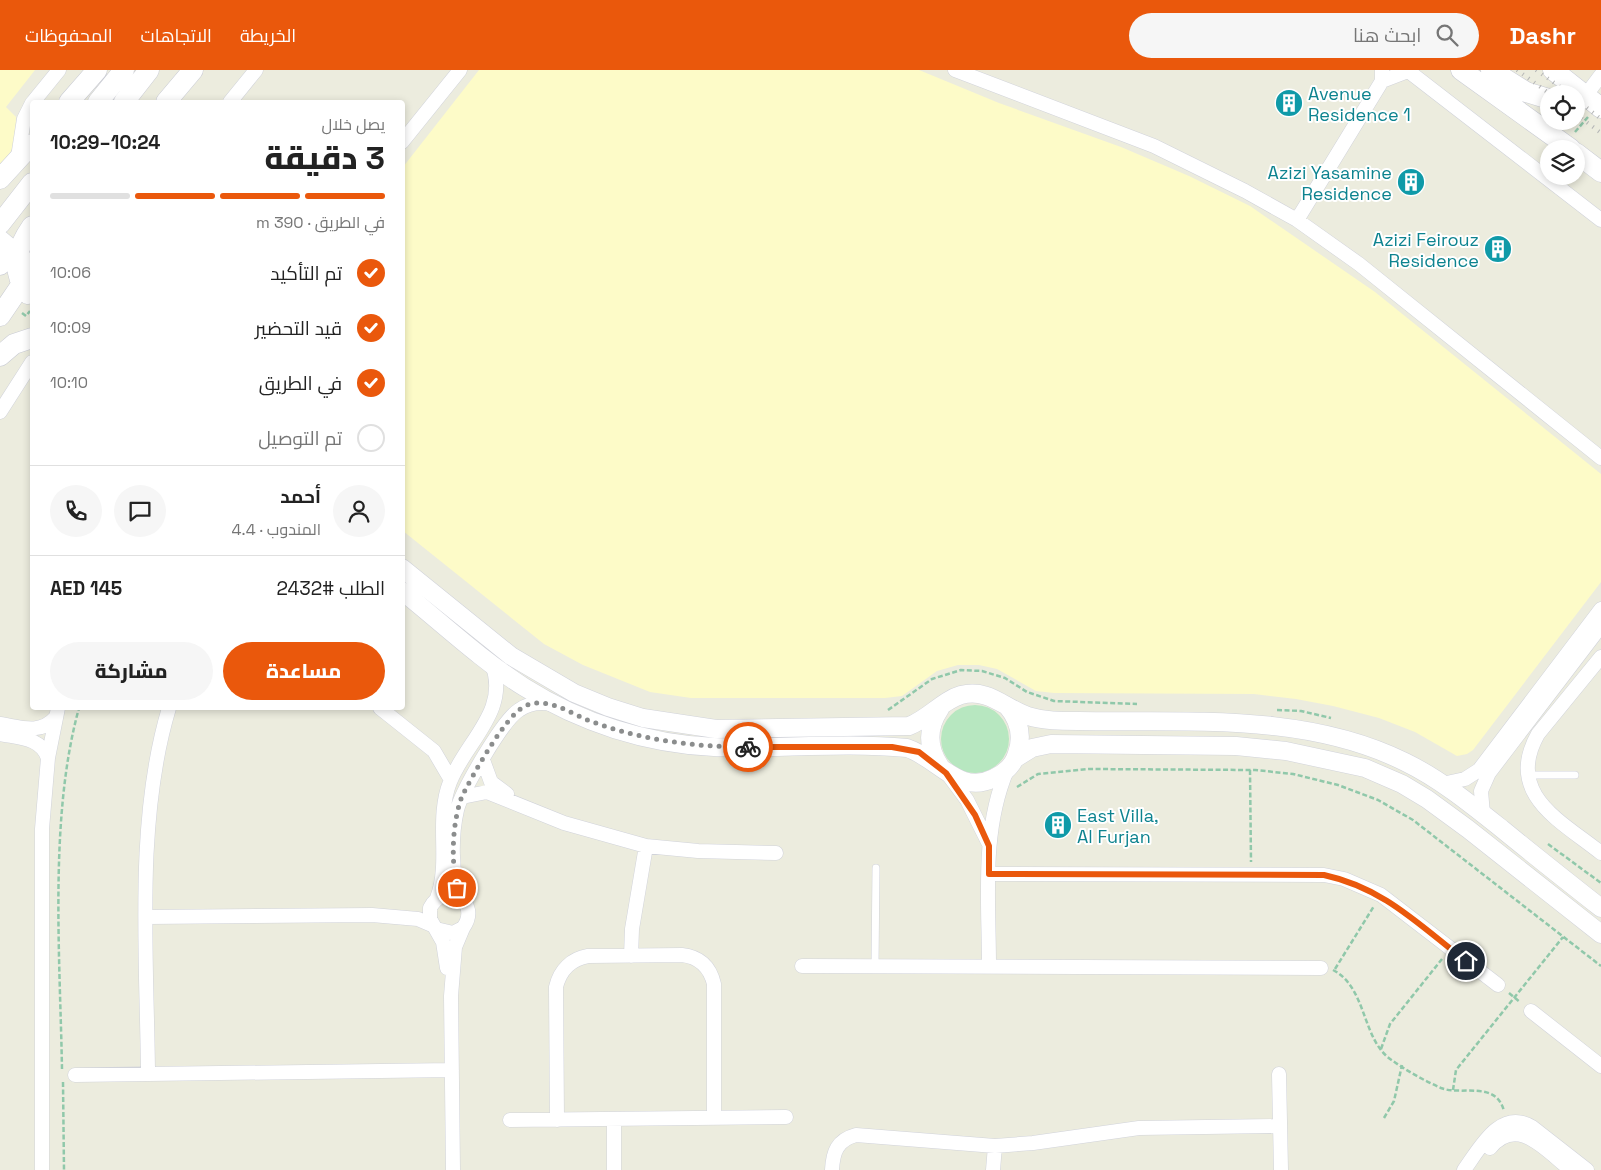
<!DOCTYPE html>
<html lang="ar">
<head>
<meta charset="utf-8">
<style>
  body { margin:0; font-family:"Space Grotesk",Cairo,sans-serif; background:#f6f6f6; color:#222; direction:rtl; height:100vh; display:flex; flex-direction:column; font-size:19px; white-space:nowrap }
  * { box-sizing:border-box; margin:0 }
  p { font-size:16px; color:#767676 }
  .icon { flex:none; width:28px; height:28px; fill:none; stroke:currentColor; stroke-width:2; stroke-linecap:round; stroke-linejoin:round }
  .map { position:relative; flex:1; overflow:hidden; direction:ltr }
  .drawer { position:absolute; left:30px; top:30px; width:375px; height:610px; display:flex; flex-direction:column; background:#fff; border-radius:5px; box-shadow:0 2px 8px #0003; direction:rtl }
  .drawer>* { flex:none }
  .controls { position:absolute; left:1540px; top:15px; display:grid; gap:10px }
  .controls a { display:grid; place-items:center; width:45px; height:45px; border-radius:50%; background:#fff; box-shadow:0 2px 8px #0003; font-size:25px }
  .pin { position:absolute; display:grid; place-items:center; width:42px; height:42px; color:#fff; margin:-21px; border:2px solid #fff; border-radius:50%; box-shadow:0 1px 5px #0007 }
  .courier { position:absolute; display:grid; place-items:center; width:50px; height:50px; margin:-25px; border:4px solid #ea580c; border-radius:50%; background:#fff; color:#222; box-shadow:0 1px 6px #0007 }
  .head em { font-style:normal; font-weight:800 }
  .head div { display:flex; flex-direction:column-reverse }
  .head { display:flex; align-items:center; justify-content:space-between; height:85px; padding:0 20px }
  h1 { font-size:32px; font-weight:800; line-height:38px }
  .bar { display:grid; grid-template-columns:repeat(4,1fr); gap:8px 5px; align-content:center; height:60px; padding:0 20px }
  .bar i { height:6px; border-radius:4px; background:#e0e0e0 }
  .bar .active { background:#ea580c }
  .bar p { grid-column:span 4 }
  .line { display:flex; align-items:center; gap:12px; padding:0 20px; border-top:1px solid #e0e0e0 }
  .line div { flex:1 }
  .round { display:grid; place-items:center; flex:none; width:52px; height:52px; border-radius:26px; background:#f6f6f6 }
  ol { padding:0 20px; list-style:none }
  li { display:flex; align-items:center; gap:15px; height:55px }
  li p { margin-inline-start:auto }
  li .icon { padding:5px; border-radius:50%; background:#ea580c; color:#fff; stroke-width:4 }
  li:last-child { color:#767676 }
  li i { width:28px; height:28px; border:2px solid #e0e0e0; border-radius:50% }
  .cta { display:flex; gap:10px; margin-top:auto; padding:10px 20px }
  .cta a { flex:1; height:58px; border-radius:30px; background:#ea580c; color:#fff; font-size:20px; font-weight:800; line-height:58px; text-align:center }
  .cta a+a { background:#f6f6f6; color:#222 }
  header { display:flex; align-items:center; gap:30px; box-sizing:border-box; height:70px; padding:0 25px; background:#ea580c; color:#fff }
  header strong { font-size:24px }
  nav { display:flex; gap:28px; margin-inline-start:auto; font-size:18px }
  .search { width:350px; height:45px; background:#f6f6f6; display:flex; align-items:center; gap:12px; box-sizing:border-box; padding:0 18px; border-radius:28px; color:#767676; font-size:19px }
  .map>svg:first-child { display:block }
  .green { fill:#b7e7c0 }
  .sand { fill:#fdfbc8 }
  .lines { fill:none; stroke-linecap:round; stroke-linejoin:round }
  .service-casing { stroke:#d1d3da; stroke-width:8 }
  .minor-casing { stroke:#d1d3da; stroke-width:15 }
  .tertiary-casing { stroke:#d1d3da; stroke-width:19 }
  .secondary-casing { stroke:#c9cbd4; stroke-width:21 }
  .path { stroke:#90c8aa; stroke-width:2.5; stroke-dasharray:5 2.5; stroke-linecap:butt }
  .service { stroke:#fff; stroke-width:7 }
  .minor { stroke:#fff; stroke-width:14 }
  .tertiary { stroke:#fff; stroke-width:18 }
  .secondary { stroke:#fff; stroke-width:20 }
  .rail { stroke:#b5b6b6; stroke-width:4; stroke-dasharray:1 6; stroke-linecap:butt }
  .done { stroke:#8b8d8d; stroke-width:5; stroke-dasharray:0 9 }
  .route { stroke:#ea580c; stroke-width:6 }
  .labels { text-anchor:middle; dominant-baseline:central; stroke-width:4; stroke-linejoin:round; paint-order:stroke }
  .culture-label { font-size:18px; fill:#0d838f; stroke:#fff; text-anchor:start }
</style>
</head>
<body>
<header>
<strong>Dashr</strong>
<div class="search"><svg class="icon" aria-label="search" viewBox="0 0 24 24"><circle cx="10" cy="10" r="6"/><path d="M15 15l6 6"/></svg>ابحث هنا</div>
<nav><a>الخريطة</a><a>الاتجاهات</a><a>المحفوظات</a></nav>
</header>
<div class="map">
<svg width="1601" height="1100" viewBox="0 0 1601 1100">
  <rect width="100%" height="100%" fill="#ececde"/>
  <path class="green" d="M941 669a34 34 0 1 1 68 0a34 34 0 1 1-68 0Z"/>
  <path class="sand" d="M 0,0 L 35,0 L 6,37 L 16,47 C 15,72 16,78 0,97 Z
    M 479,0 L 919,0 L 999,33 L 1121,77 L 1189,106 L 1250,136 L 1375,222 L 1601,404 L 1601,512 L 1473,680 L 1467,684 L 1457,686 L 1415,662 L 1379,648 L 1333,636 L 1296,629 L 1254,624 L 1054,623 L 1036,621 L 997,599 L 979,595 L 958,595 L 937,601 L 902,626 L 885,628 L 691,628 L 650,622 L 583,595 L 544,574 L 403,461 L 403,97 Z"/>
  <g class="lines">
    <defs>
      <path id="service" d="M 1527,705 L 1575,705
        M 875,895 L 876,798"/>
      <path id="minor" d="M 955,0 L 1154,76 L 1245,121 L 1297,150 L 1359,194 L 1601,388
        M 1407,0 L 1601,150
        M 1382,11 L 1408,1
        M 1586,25 L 1601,5
        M 33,32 L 59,0
        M 230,32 L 256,0
        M 402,72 L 460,0
        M 18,87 L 24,49 L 32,33
        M 1297,150 L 1382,11 L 1382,0
        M 0,342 L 32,292
        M 1601,587 L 1538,664 C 1504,724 1561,751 1601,783
        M 380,638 L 434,681 L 451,710
        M 0,654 C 20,657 40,665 55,648
        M 0,664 C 18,668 41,667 48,688
        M 483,690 L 491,712 L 507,724
        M 947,703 L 967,730 L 988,772
        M 1442,714 L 1465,709 L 1479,700 L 1601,539
        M 462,727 L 487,722 L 564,753 L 646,776 L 698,781 L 776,783
        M 1483,744 L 1481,721 L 1489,703 L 1601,556
        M 989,804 L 1324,805 L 1344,809 L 1381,825 L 1498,915
        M 460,827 C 451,803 451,766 457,740 C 462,720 503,650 519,640 C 529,633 541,632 552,634
        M 437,828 C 451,792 435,750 450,712 C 466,671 510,641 492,594
        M 147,847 L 372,845 L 418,849 L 432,855
        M 436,859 L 453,863 L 463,858 C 482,832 445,809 430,838 L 430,849 L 443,872 L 447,898
        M 631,886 L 632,859 L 646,776
        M 802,896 L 1321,898
        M 989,896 C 989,830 981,762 1007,700
        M 1531,941 L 1601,996
        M 148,1004 C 147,886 135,751 169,638
        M 1279,1004 L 1281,1100
        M 75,1005 L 452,1000
        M 614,1049 L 614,1100
        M 510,1050 L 786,1047
        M 557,1050 L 556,917 C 560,900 571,889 588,886 L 682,885 C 700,887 710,897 714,914 L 714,1048
        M 1490,1078 C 1518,1044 1546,1081 1571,1100
        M 42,1100 L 42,759 L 48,688 L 58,638
        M 453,1100 L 451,926 L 455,877 L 463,858
        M 832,1100 C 833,1082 837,1070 856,1065 L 995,1076 L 1033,1073 L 1139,1058 L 1280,1056
        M 993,1100 L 995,1076
        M 1464,1100 C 1480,1078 1500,1038 1532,1057 L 1587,1100"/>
      <path id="tertiary" d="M 0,169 L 28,193
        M 402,498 L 511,586 L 574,623 L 608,637 L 643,648 L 716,659 L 909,656 C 928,649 943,630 961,625 C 989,618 1004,638 1028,646 C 1044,651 1061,651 1078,651 C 1186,653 1305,642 1405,692 C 1440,709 1472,735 1502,759 C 1535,786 1568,812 1601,838
        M 402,521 C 442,553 481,590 524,617 C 581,653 647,674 714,677 C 778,679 843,672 907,678 C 938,688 959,726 994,708 C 1005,703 1014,694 1017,683 C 1023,666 1019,650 1007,636
        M 1016,688 L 1032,678 L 1051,674 L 1236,676 L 1286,681 L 1365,698 L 1402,714 L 1427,729 L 1468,759 L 1601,864
        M 940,696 C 927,677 927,658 940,639"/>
      <path id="secondary" d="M 1461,0 L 1571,79
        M 1491,0 L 1526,22 L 1549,29
        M 1553,0 L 1601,38
        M 69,32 L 97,0
        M 98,32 L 124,0
        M 124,32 L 149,0
        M 166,32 L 193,0
        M 1576,83 L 1601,102
        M 0,109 L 32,74
        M 0,154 L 32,113
        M 0,185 L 0,195
        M 28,224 C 10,200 16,179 32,156
        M 0,246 L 32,199
        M 0,286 L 14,274 L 32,268"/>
    </defs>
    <use href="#service" class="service-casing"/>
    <use href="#minor" class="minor-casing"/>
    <use href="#tertiary" class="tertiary-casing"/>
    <use href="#secondary" class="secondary-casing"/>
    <path class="path" d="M 1575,62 L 1588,47
      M 22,243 L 26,246 L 30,241
      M 888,640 L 932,609 L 961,600 L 982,601 L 1005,608 L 1027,622 L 1054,631 L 1137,634
      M 1277,640 L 1301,641 L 1331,648
      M 1250,700 L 1251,792
      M 1017,717 L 1038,704 L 1089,699 L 1255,700 L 1293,704 L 1338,715 L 1378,730 L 1413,750 L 1601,896
      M 1548,774 L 1601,813
      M 1335,899 L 1374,836
      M 1333,900 C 1368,918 1361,971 1393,991 C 1407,1001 1425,1011 1441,1018 C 1461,1026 1496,1010 1504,1041
      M 1509,923 L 1520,932
      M 1381,979 L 1390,954 L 1442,889
      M 62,999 C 60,886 49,746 79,638
      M 63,1012 L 64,1100
      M 1453,1020 L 1456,1000 L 1563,867
      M 1384,1048 L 1394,1031 L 1402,995"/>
    <use href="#service" class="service"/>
    <use href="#minor" class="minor"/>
    <use href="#tertiary" class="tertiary"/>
    <use href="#secondary" class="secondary"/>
    <path class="rail" d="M 1517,0 L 1550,24
      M 1536,0 L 1570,24
      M 1576,29 L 1601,49
      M 1576,44 L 1601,63"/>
  </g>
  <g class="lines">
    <path class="done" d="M 457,818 C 451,789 452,754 462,726 C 473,705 505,646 525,636 C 548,626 569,643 590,651 C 642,670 693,677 748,677"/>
    <path class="route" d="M 748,677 L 892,677 L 919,682 L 946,703 L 975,745 L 989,776 L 989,804 L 1324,805 C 1384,818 1419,855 1466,891"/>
  </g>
  <defs>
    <symbol id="building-disc" viewBox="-11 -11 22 22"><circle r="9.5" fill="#0f9aa8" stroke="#fff"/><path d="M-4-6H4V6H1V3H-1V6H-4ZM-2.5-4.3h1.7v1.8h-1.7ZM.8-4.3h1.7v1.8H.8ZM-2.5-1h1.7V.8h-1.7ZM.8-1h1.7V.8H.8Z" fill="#fff"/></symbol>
  </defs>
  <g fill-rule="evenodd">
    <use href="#building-disc" x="1273" y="17" width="32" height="32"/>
    <use href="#building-disc" x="1395" y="96" width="32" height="32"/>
    <use href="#building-disc" x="1482" y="163" width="32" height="32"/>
    <use href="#building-disc" x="1042" y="739" width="32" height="32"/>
  </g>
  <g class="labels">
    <g class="culture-label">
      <text x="1308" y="23">Avenue<tspan x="1308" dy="21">Residence 1</tspan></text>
      <text x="1392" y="102" text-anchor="end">Azizi Yasamine<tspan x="1392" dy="21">Residence</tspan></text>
      <text x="1479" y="169" text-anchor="end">Azizi Feirouz<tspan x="1479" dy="21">Residence</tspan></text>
      <text x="1077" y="745">East Villa,<tspan x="1077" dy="21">Al Furjan</tspan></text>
    </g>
  </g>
</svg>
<div class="controls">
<a><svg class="icon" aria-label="locate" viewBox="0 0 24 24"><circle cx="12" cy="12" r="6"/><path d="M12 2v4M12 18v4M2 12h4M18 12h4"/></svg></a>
<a><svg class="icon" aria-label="layers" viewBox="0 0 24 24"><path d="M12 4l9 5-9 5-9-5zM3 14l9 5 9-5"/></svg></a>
</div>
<div class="pin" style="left:457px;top:818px;background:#ea580c"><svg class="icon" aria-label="bag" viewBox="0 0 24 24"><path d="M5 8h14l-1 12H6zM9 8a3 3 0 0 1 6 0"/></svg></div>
<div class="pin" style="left:1466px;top:891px;background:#1f2937"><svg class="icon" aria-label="home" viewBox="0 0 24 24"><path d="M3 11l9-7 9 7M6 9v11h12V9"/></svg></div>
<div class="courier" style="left:748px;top:677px"><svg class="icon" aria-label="bike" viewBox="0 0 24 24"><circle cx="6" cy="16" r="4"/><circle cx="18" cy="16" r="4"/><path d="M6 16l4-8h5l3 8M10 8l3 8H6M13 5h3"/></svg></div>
<section class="drawer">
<div class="head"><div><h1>3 دقيقة</h1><p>يصل خلال</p></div><em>10:24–10:29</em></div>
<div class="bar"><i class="active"></i><i class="active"></i><i class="active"></i><i></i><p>في الطريق · 390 m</p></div>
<ol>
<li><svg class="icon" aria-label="check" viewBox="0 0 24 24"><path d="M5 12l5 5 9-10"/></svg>تم التأكيد<p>10:06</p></li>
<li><svg class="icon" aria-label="check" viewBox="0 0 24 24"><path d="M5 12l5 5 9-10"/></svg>قيد التحضير<p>10:09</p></li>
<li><svg class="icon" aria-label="check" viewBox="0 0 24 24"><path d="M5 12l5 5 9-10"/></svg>في الطريق<p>10:10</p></li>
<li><i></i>تم التوصيل</li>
</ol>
<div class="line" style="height:90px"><a class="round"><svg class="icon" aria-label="person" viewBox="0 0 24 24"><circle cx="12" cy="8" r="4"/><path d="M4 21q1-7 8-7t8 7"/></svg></a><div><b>أحمد</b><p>المندوب · 4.4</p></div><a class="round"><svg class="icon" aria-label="chat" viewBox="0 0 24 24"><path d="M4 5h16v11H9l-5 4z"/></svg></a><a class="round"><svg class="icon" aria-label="phone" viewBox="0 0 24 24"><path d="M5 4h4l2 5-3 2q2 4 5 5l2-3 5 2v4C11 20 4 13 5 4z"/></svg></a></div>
<div class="line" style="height:65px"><div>الطلب #2432</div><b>AED 145</b></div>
<div class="cta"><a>مساعدة</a><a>مشاركة</a></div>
</section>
</div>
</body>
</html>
